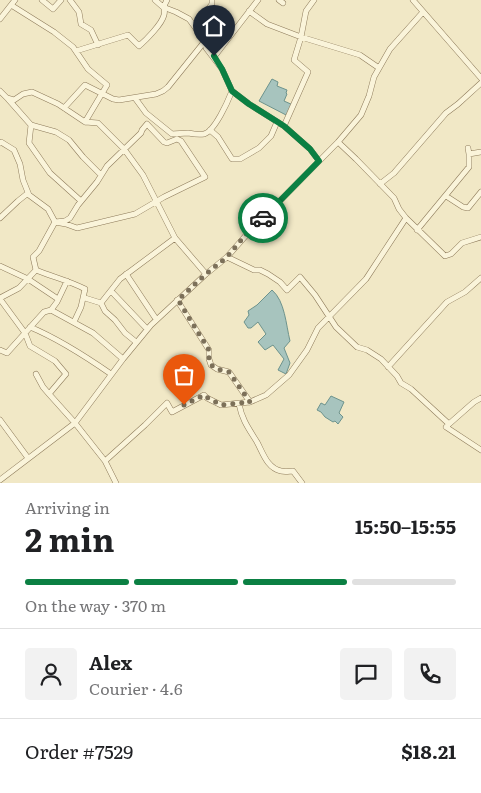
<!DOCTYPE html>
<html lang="en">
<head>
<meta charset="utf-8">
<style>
  body { margin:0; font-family:Literata,serif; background:#f2f2f2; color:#202124; height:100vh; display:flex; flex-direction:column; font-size:19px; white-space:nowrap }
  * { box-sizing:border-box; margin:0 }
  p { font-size:16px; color:#757577 }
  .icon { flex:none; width:28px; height:28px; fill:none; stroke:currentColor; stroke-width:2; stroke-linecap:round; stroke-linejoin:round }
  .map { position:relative; height:483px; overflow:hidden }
  .drawer { display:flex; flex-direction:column; background:#fff; flex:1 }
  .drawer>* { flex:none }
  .pin { position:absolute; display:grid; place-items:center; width:42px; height:42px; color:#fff; margin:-51px -21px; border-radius:50% 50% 50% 0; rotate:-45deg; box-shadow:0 0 5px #0007 }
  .pin .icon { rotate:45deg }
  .courier { position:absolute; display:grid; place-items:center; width:50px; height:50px; margin:-25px; border:4px solid #0b8043; border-radius:50%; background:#fff; color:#222; box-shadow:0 1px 6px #0007 }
  .head em { font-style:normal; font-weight:700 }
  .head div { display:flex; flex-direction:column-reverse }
  .head { display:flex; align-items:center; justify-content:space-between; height:85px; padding:0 25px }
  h1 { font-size:32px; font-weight:700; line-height:38px }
  .bar { display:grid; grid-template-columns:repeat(4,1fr); gap:8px 5px; align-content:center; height:60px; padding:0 25px }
  .bar i { height:6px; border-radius:4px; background:#e0e0e0 }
  .bar .on { background:#0b8043 }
  .bar p { grid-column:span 4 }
  .line { display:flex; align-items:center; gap:12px; padding:0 25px; border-top:1px solid #e0e0e0 }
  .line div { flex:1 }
  .round { display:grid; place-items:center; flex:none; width:52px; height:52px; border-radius:5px; background:#f2f2f2 }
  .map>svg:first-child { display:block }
  .water { fill:#a7c4be; stroke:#6d938d }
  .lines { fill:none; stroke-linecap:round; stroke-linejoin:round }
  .minor-casing { stroke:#8d7a5a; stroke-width:6 }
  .minor { stroke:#faf4da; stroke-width:5 }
  .done { stroke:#7c7059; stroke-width:5; stroke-dasharray:0 9 }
  .route { stroke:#0b8043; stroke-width:6 }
</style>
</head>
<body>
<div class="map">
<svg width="481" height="483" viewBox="0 0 481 483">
  <rect width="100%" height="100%" fill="#f1e8c6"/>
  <path class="water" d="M 272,79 L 278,82 L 277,86 L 287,90 L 286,93 L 287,94 L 284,101 L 293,105 L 288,116 L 259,101 Z
    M 272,290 C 285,301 286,325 290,341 L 284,348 L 290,363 L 286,374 L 278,370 L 284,359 L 273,345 L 265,350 L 258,342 L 266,334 L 258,322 L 251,328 L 248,328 L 244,322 L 249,315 L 248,311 L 257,305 Z
    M 331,396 L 344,402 L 339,413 L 343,417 L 338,424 L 335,421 L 333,422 L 325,417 L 321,412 L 317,410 L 321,403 L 325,405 Z"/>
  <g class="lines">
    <defs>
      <path id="minor" d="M 42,0 L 53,9 L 61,0
        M 70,0 L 79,12 L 81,24 L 91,30 L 98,45
        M 155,0 L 163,7 L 176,12 L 189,19 L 205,41 L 206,48 L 222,69 L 232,91 L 249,104 L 284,126 L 310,149 L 319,161
        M 279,0 L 283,3
        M 413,0 L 481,78
        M 11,5 L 54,32 L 73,47 L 88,69 L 107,85 L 85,122
        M 249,11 L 267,24 L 301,37 L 360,55 L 379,68
        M 0,19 L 15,0
        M 195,27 L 212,4 L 212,0
        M 76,51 L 128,35 L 139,46 C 146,40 162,24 164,15 C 166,7 161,10 167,0
        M 214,57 L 258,0
        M 0,91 L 7,98 L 14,100 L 23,94 L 32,92 L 58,104 L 85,122 L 98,123 L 124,149 L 143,175 L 175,238 L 206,274
        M 135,98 L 146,113 L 172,134 C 177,134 183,133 188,133 C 193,134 199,135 204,134 C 215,131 228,101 232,91
        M 8,99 L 31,125 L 29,143 L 50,173 L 81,201
        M 64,108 L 85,85 L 113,99 L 119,100 L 156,94 L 163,91 L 168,87 L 205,41
        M 31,125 L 56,132 L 69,140 L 83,157 L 101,175
        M 284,126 L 308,72 L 294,60 L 301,37 L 306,11 L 314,0
        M 210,130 L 218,137 L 232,159 L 240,159 L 259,148 L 271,136 L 277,122
        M 338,142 L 356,159 L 394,198 L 399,209 L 406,218 L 445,256 L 451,254 L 462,243 L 481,237
        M 0,143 L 1,142 L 14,150 L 20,164 L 23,180 L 29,195 L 48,209 L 55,222 L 65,221 L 70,218 L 78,205 L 97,182 L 107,166 L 141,133 L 142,130 L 147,124 L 164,142 L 167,143 L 177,139 L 181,141 L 205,177 L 164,197 L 135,214 L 77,228 L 66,224 L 55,222 L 39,251 L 33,257 L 36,270 L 19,288 L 0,298
        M 469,154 L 481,152
        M 380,184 L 394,173 L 446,113 L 458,104 L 481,83
        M 446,196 L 463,207 L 468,208 L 481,192
        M 0,218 L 18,201 L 28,193
        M 417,230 L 469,167 L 469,154 L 468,148
        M 227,257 L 254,270 L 260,270 L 268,274 L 280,282 L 287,290 L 300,277 L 315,295 L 336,327 L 357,347 L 367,350 L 381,359 L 397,376 L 401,383 L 411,389 L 449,424 L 446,427 L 481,450
        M 0,266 L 28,279 L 58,299
        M 36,270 C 53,277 70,281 85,289 L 81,307 L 74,322
        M 126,274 L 156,319
        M 111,291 L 147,329
        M 85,298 L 101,303 L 120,279 L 175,238
        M 0,299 L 25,333 L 44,312 L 51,310 L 93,333 L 123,359
        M 177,300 L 209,350 L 209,359 L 211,365 L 217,369 L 229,372 L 250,402
        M 101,303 L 105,311 L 115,320 L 125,333 L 136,342
        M 51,310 L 57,302 L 67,281
        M 30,327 C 59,339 85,356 111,374
        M 0,350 L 7,353 L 25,333 L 30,346 L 55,361 L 66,374 L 49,394 L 75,423 L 105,461 L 116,483
        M 388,367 L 447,302 L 465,292 L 481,278
        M 36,374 L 43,387 L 49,394
        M 239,404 C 242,420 249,429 257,442 C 263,453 267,468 281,471 C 285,472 290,471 293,471 L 302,483
        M 0,420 L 28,458
        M 449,424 L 474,402 L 481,398
        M 105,461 L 145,425 L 167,403 L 172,412 L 204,395 L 207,398 L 221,405 L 250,402 L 266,395 L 289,375 L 307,350 L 318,328 L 366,279 L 406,218
        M 0,480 L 75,423 L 123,359 L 151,325 L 206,274 L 227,257 L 249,232 L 338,142 L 361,115 L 369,96 L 374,77 L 390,49 L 423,12"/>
    </defs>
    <use href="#minor" class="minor-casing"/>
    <use href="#minor" class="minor"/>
  </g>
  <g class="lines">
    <path class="done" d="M 184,405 L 204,395 L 208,398 L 221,405 L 250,402 L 229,372 L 217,369 L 211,365 L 209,359 L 209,350 L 178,300 L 206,274 L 227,257 L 248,232 L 263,218"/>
    <path class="route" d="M 214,56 L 222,69 L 232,91 L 249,104 L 284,126 L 310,149 L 319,161 L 263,218"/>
  </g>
</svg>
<div class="pin" style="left:184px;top:405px;background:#ea580c"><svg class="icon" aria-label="bag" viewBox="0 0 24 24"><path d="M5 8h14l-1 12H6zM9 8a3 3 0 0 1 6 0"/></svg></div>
<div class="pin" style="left:214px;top:56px;background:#1f2937"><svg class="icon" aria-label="home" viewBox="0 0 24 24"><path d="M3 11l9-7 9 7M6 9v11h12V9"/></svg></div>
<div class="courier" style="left:263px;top:218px"><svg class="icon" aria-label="car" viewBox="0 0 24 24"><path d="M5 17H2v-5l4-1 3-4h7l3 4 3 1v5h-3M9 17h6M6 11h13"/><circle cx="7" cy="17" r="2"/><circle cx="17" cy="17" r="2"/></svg></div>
</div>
<section class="drawer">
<div class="head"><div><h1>2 min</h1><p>Arriving in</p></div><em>15:50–15:55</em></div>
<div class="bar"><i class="on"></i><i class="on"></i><i class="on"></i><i></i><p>On the way · 370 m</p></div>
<div class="line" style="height:90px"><a class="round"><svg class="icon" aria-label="person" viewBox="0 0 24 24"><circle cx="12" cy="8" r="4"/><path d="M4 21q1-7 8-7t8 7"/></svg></a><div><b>Alex</b><p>Courier · 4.6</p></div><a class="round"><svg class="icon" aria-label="chat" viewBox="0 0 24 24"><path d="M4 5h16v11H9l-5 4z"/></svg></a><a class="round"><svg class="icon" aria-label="phone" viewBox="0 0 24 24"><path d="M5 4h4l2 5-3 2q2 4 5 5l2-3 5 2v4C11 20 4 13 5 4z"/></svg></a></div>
<div class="line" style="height:65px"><div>Order #7529</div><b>$18.21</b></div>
</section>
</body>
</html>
